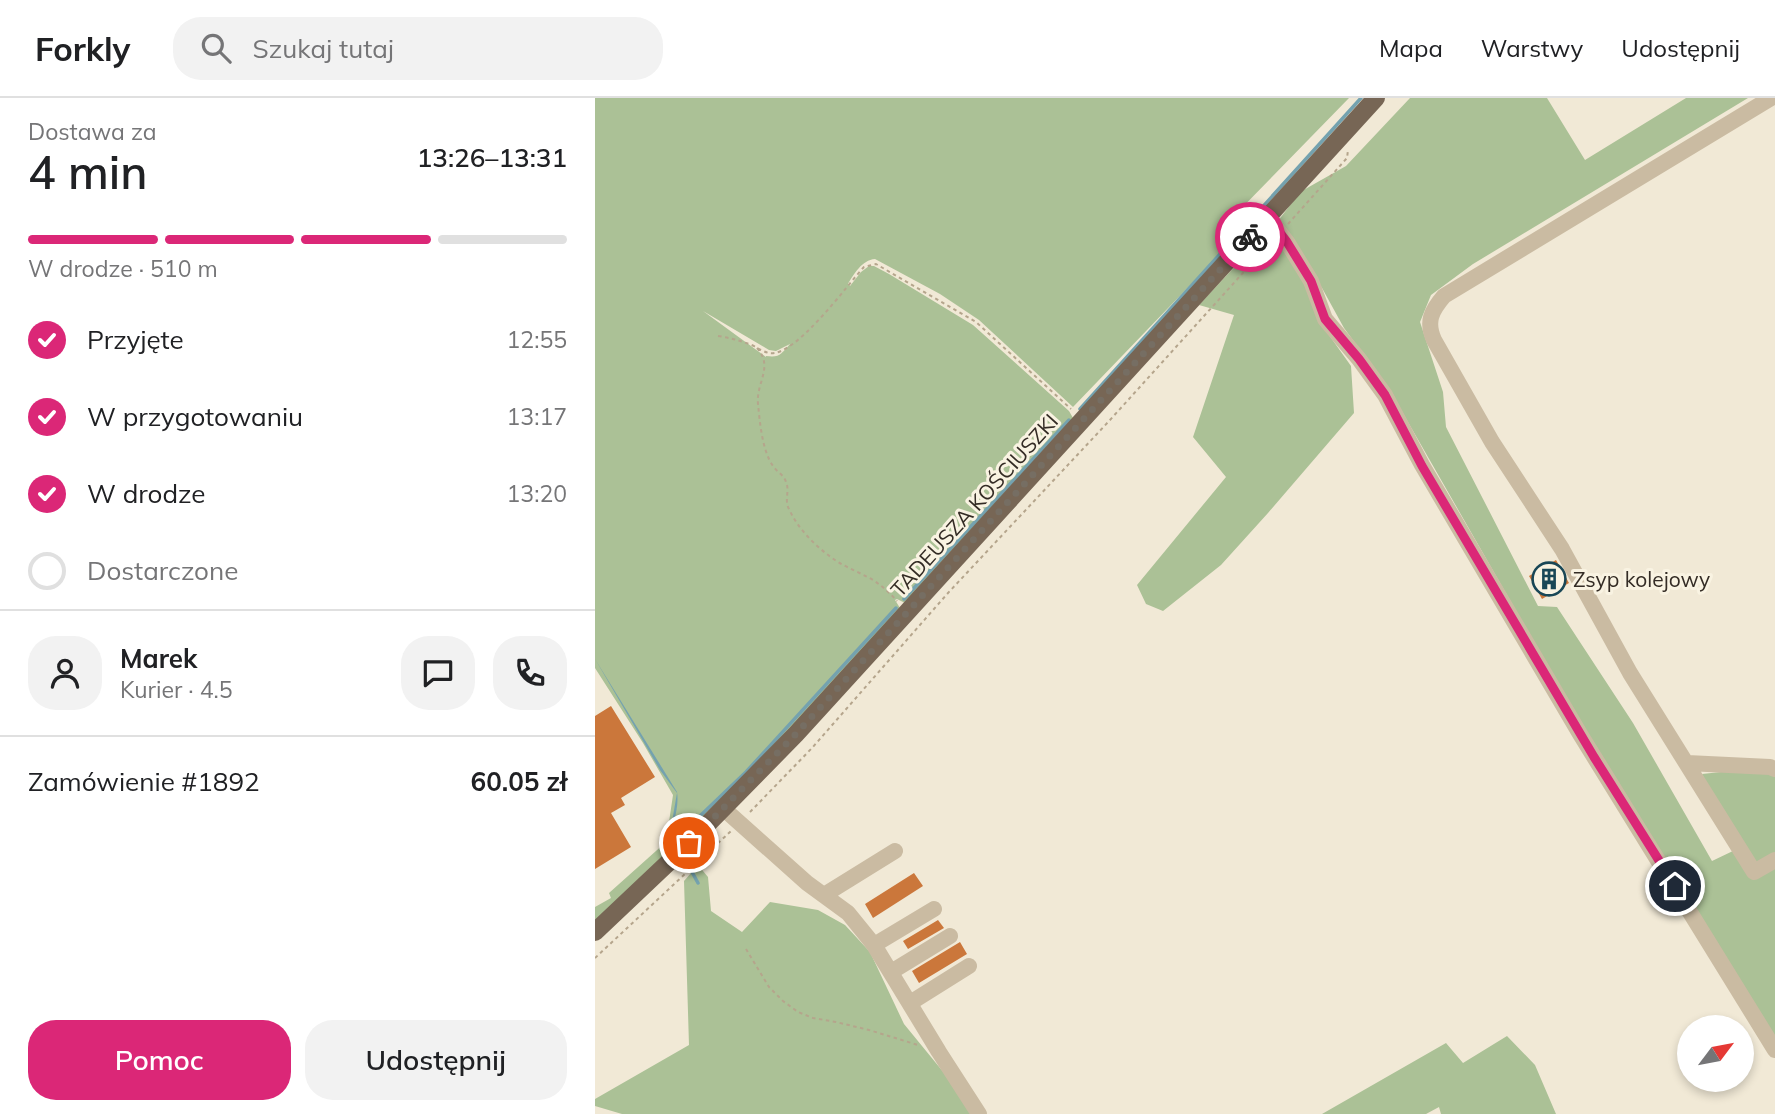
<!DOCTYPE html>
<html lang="pl">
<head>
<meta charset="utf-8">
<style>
  body { margin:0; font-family:Mulish,sans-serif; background:#f2f2f2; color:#202124; height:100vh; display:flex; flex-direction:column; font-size:26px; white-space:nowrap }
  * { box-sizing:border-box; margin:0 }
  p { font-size:23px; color:#757577 }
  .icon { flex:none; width:38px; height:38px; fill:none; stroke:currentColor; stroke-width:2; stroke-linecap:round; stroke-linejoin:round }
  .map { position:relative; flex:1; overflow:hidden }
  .drawer { display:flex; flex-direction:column; background:#fff; width:595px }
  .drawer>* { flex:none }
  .needle { width:46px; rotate:58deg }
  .fabs { position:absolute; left:1082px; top:917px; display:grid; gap:14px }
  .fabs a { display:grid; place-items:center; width:77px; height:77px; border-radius:50%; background:#fff; box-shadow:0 4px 10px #0003; font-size:35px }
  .pin { position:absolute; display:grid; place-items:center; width:60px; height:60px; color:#fff; margin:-30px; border:4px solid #fff; border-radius:50%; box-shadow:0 2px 7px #0007 }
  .courier { position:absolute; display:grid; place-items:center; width:70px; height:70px; margin:-35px; border:5px solid #db2777; border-radius:50%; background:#fff; color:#222; box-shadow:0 2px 9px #0007 }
  .headline em { font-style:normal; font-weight:600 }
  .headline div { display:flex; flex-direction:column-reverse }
  .headline { display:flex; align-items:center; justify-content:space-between; height:119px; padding:0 28px }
  h1 { font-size:46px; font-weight:600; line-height:52px }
  .bar { display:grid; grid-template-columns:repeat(4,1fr); gap:10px 7px; align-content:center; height:84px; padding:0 28px }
  .bar i { height:9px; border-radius:5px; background:#e0e0e0 }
  .bar .current { background:#db2777 }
  .bar p { grid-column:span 4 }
  .line { display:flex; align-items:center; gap:18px; padding:0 28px; border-top:2px solid #e0e0e0 }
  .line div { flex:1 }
  .round { display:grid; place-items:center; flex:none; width:74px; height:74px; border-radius:28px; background:#f2f2f2 }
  ol { padding:0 28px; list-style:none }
  li { display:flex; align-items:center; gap:21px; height:77px }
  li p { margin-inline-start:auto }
  li .icon { padding:7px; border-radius:50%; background:#db2777; color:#fff; stroke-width:4 }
  li:last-child { color:#757577 }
  li i { width:38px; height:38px; border:4px solid #e0e0e0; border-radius:50% }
  .action { display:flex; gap:14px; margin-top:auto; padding:14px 28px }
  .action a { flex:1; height:80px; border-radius:28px; background:#db2777; color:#fff; font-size:28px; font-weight:600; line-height:80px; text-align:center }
  .action a+a { background:#f2f2f2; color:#202124 }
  header { display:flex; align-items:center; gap:42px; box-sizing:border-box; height:98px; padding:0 35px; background:#fff; border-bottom:2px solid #e0e0e0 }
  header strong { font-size:33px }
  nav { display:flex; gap:38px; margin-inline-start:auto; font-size:24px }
  .search { width:490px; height:63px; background:#f2f2f2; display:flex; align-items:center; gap:18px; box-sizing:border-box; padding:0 24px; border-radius:28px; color:#757577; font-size:26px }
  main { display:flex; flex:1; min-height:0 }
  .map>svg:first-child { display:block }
  .green { fill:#abc196; fill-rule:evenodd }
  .water { fill:#74a2af }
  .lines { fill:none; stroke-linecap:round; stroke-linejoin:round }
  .stream { stroke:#74a2af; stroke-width:3.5 }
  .building { fill:#cb773b }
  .path { stroke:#b5a58c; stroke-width:2; stroke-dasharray:3.5 3.5; stroke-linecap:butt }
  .minor { stroke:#cabba2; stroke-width:16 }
  .major { stroke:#765; stroke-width:18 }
  .done { stroke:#766e63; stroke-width:7; stroke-dasharray:0 12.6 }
  .route { stroke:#db2777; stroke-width:9 }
  .labels { text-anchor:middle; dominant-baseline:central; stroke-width:6; stroke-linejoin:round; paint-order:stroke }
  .street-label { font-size:21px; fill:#342c25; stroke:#f9f3e2 }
  .poi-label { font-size:21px; fill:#342c25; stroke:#f9f3e2; text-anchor:start }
</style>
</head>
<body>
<header>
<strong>Forkly</strong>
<div class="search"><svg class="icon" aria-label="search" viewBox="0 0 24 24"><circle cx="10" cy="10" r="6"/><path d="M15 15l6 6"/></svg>Szukaj tutaj</div>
<nav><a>Mapa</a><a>Warstwy</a><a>Udostępnij</a></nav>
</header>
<main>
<section class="drawer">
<div class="headline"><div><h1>4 min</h1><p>Dostawa za</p></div><em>13:26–13:31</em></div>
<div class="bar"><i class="current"></i><i class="current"></i><i class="current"></i><i></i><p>W drodze · 510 m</p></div>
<ol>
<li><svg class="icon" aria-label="check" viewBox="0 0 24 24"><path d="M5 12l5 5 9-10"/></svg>Przyjęte<p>12:55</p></li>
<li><svg class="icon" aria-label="check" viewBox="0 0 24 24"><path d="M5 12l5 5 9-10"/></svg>W przygotowaniu<p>13:17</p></li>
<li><svg class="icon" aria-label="check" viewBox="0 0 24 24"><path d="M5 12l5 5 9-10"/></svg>W drodze<p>13:20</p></li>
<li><i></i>Dostarczone</li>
</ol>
<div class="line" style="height:126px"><a class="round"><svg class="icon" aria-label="person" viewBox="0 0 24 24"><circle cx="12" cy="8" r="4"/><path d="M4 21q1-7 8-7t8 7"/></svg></a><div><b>Marek</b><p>Kurier · 4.5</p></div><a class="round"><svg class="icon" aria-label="chat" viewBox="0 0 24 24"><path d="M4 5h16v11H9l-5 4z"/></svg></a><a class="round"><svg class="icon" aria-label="phone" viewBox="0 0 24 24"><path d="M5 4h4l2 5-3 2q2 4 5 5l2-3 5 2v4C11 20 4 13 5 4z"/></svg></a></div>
<div class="line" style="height:91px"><div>Zamówienie #1892</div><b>60.05 zł</b></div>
<div class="action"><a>Pomoc</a><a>Udostępnij</a></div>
</section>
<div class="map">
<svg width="1180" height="1016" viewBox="0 0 1180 1016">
  <rect width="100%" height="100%" fill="#f1e9d6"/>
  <path class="green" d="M 0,0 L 754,0 L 634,123 L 638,131 L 627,154 L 478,309 L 384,222 L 345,196 L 280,161 C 267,162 259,176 253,186 L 255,188 L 266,174 L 274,168 L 279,168 L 294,176 L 378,227 L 474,313 L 478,320 L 310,505 L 302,501 L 300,502 L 305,510 L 162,670 L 77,750 L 76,740 L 75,751 L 0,824 L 0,809 L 16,800 L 14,795 L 71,744 L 78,697 L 48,645 L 0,570 ZM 108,213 L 174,252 L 181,253 L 195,246 C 186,256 185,260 171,258 L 171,259 Z
    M 815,0 L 952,0 L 990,62 L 1091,0 L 1153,0 L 878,166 L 836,197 L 825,224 L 848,294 L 851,329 L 943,508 L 962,509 L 1038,625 L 1117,763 L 1140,752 L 1107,676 L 1173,669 L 1180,675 L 1180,947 L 1026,696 L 794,291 L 749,230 L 727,190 L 683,123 L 705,94 L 751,68 Z
    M 674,132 L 711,183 L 734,237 L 756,268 L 759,315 L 673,415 L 626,467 L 568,513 L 551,506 L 542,487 L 631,379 L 598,339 L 639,217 L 604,207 Z
    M 103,767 L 113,779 L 116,813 L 147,834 L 175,804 L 223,812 L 250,827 L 275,854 L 309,926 L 354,981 L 378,1016 L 27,1016 L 0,1008 L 0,1001 L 94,947 L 89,783 Z
    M 912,938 L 940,967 L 961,1016 L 846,1016 L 844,1009 L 831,1016 L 727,1016 L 851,945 L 868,965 Z"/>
  <path class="water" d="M 0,561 L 82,694 C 85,713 74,731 77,750 L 75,751 L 74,741 L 82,695 L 65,672 Z"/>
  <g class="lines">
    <path class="stream" d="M 485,311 L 766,0
      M 309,501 L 474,322
      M 105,718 L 151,674 L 301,510
      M 83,740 L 96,727
      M 97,774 L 103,785"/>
  </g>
  <path class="building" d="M 961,462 L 974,485 L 947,501 L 934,478 Z
    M 16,608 L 60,679 L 26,700 L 30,707 L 16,715 L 36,749 L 0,771 L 0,618 Z
    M 319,775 L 328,788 L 278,820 L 270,806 Z
    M 343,822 L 349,830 L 313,851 L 308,843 Z
    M 365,844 L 372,856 L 324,885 L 317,873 Z"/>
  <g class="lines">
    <path class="path" d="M 693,126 L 752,60 L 753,52
      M 123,238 C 136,240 147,243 159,248 C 164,251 169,254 174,255 C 200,260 252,187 269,169 L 281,166 L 381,224 L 476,311
      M 162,250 C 179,269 161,284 163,306 C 165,325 167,352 178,368 C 182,374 189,377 191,384 C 195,393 189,402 194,411 C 203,431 221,449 240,462 C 252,470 266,475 278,482 C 287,488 295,495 302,503
      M 155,714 L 217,650 L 353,495 L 515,322 L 675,145
      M 151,851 L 174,889 L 188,903 L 203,914 L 218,920 L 241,924 L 274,932 L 323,947
      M 0,860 L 136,733"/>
    <path class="minor" d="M 1176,0 L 849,198 C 836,213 831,224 839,242 L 897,344 L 967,451 L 1035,575 L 1159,774 L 1180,762
      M 673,119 L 692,144 L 716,183 L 730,221 L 764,261 L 790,297 L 827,367 L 985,636 L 1180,952
      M 1092,665 L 1175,669 L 1180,671
      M 129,711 L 212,785 L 253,815 L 279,847 L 344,954 L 384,1016
      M 229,797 L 300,753
      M 279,847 L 339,811
      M 296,874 L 355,838
      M 315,905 L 374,868"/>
    <path class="major" d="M 0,834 L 94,745 L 201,636 L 781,0"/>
  </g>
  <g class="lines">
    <path class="done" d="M 94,745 L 201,636 L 655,139"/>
    <path class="route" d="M 655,139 L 673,119 L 692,144 L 716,183 L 730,221 L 764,261 L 790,297 L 827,368 L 999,659 L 1080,788"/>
  </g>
  <defs>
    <symbol id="building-ring" viewBox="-11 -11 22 22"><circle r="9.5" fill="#f9f3e2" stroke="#194756" stroke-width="1.5"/><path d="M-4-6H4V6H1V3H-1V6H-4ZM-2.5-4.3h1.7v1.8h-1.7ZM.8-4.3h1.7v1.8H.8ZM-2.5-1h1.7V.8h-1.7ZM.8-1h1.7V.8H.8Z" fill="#194756"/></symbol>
  </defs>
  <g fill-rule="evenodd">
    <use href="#building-ring" x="935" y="462" width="38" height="38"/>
  </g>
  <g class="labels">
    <g class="street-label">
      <text transform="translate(379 407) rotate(-48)">TADEUSZA KOŚCIUSZKI</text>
    </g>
    <g class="poi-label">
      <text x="978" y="481">Zsyp kolejowy</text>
    </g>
  </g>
</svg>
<div class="fabs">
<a><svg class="needle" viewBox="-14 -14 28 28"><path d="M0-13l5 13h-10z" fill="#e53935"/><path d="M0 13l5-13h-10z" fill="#757577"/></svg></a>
</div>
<div class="pin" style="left:94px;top:745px;background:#ea580c"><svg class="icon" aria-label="bag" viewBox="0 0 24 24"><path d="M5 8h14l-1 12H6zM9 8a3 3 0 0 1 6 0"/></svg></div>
<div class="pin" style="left:1080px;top:788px;background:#1f2937"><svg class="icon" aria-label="home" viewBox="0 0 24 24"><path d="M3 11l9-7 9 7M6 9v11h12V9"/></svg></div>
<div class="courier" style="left:655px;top:139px"><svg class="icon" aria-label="bike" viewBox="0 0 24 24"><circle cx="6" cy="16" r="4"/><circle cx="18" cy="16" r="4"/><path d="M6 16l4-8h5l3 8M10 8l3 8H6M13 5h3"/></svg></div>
</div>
</main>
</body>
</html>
